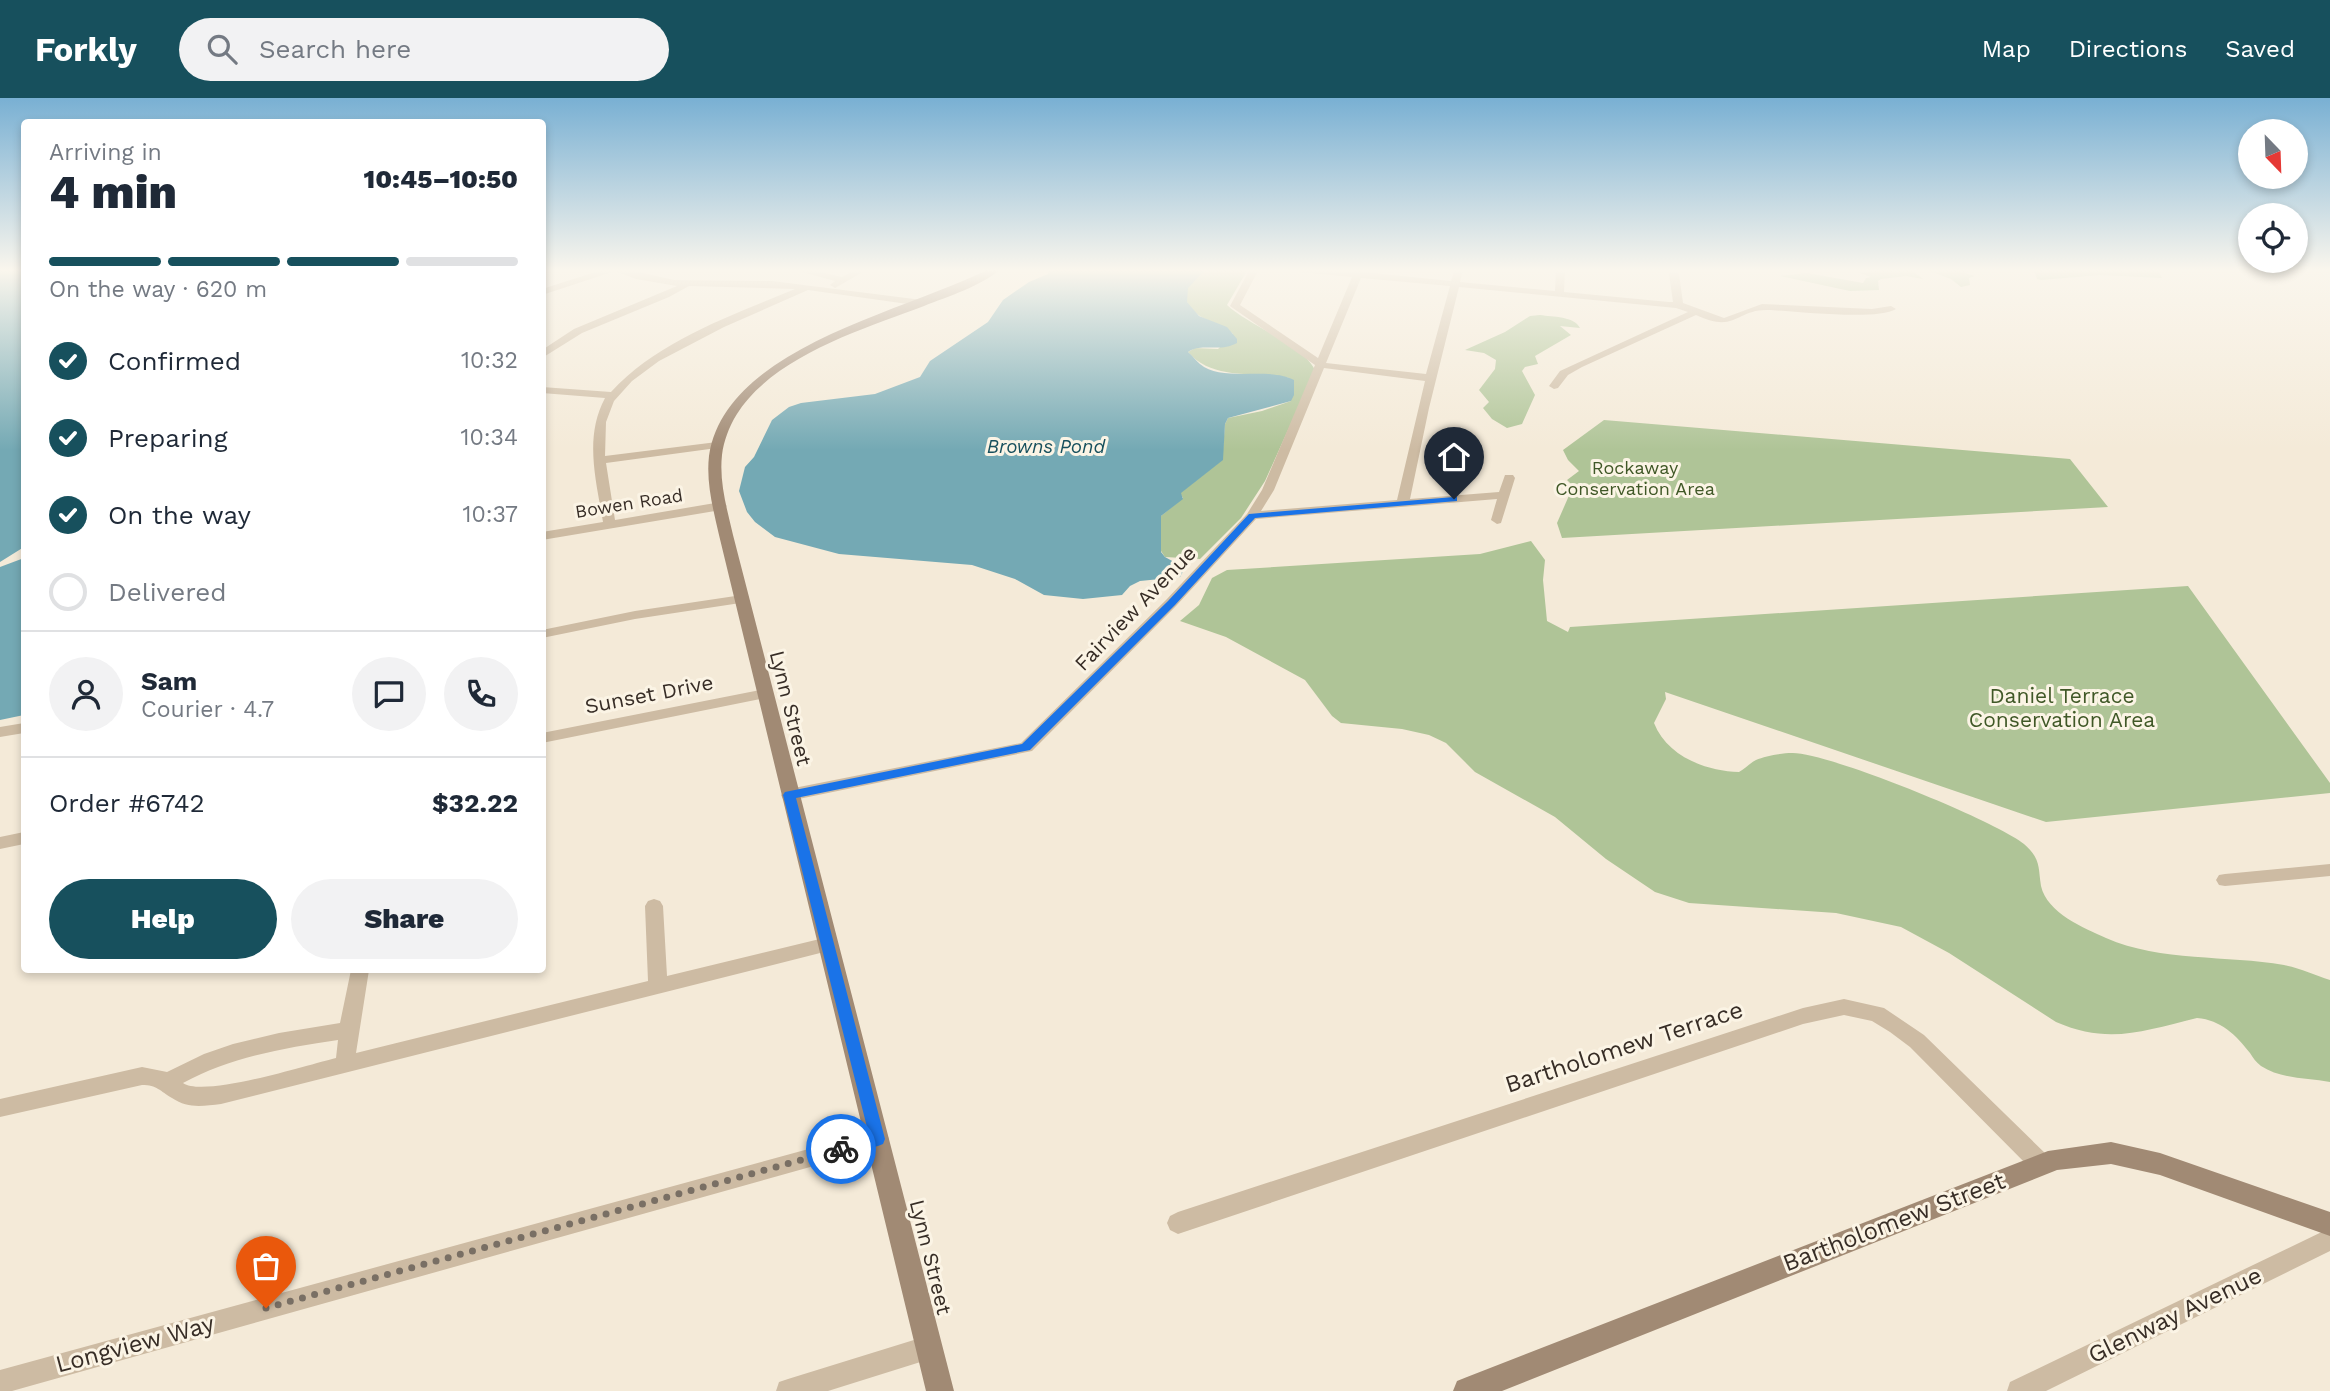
<!DOCTYPE html>
<html lang="en">
<head>
<meta charset="utf-8">
<style>
  body { margin:0; font-family:"Work Sans",sans-serif; background:#f2f2f3; color:#1f2937; height:100vh; display:flex; flex-direction:column; font-size:26px; white-space:nowrap }
  * { box-sizing:border-box; margin:0 }
  p { font-size:23px; color:#747a83 }
  .icon { flex:none; width:38px; height:38px; fill:none; stroke:currentColor; stroke-width:2; stroke-linecap:round; stroke-linejoin:round }
  .map { position:relative; flex:1; overflow:hidden }
  .details { position:absolute; left:21px; top:21px; width:525px; height:854px; display:flex; flex-direction:column; background:#fff; border-radius:7px; box-shadow:0 4px 10px #0003 }
  .details>* { flex:none }
  .needle { width:46px; rotate:157deg }
  .tools { position:absolute; left:2238px; top:21px; display:grid; gap:14px }
  .tools a { display:grid; place-items:center; width:70px; height:70px; border-radius:50%; background:#fff; box-shadow:0 4px 10px #0003; font-size:35px }
  .pin { position:absolute; display:grid; place-items:center; width:60px; height:60px; color:#fff; margin:-72px -30px; border-radius:50% 50% 50% 0; rotate:-45deg; box-shadow:0 0 7px #0007 }
  .pin .icon { rotate:45deg }
  .courier { position:absolute; display:grid; place-items:center; width:70px; height:70px; margin:-35px; border:5px solid #1a73e8; border-radius:50%; background:#fff; color:#222; box-shadow:0 2px 9px #0007 }
  .overview em { font-style:normal; font-weight:800 }
  .overview div { display:flex; flex-direction:column-reverse }
  .overview { display:flex; align-items:center; justify-content:space-between; height:119px; padding:0 28px }
  h1 { font-size:46px; font-weight:800; line-height:52px }
  .bar { display:grid; grid-template-columns:repeat(4,1fr); gap:10px 7px; align-content:center; height:84px; padding:0 28px }
  .bar i { height:9px; border-radius:5px; background:#e0e1e3 }
  .bar .on { background:#17505d }
  .bar p { grid-column:span 4 }
  .line { display:flex; align-items:center; gap:18px; padding:0 28px; border-top:2px solid #e0e1e3 }
  .line div { flex:1 }
  .round { display:grid; place-items:center; flex:none; width:74px; height:74px; border-radius:37px; background:#f2f2f3 }
  ol { padding:0 28px; list-style:none }
  li { display:flex; align-items:center; gap:21px; height:77px }
  li p { margin-inline-start:auto }
  li .icon { padding:7px; border-radius:50%; background:#17505d; color:#fff; stroke-width:4 }
  li:last-child { color:#747a83 }
  li i { width:38px; height:38px; border:4px solid #e0e1e3; border-radius:50% }
  .action { display:flex; gap:14px; margin-top:auto; padding:14px 28px }
  .action a { flex:1; height:80px; border-radius:42px; background:#17505d; color:#fff; font-size:28px; font-weight:800; line-height:80px; text-align:center }
  .action a+a { background:#f2f2f3; color:#1f2937 }
  header { display:flex; align-items:center; gap:42px; box-sizing:border-box; height:98px; padding:0 35px; background:#17505d; color:#fff }
  header strong { font-size:33px }
  nav { display:flex; gap:38px; margin-inline-start:auto; font-size:24px }
  .search { width:490px; height:63px; background:#f2f2f3; display:flex; align-items:center; gap:18px; box-sizing:border-box; padding:0 24px; border-radius:38px; color:#747a83; font-size:26px }
  .map>svg:first-child { display:block }
  .green { fill:#afc497 }
  .water { fill:#74a9b4 }
  .lines { fill:none; stroke-linecap:round; stroke-linejoin:round }
  .minor { fill:#cdbba3; fill-rule:evenodd }
  .secondary { fill:#a18a74; fill-rule:evenodd }
  .route { fill:#1a73e8 }
  .done { stroke:#796f64; stroke-width:7; stroke-dasharray:0 12.6 }
  .labels { text-anchor:middle; dominant-baseline:central; stroke-width:6; stroke-linejoin:round; paint-order:stroke }
  .far-park-label { font-size:18px; fill:#405827; stroke:#fbf4e5 }
  .far-street-label { font-size:18px; fill:#372d26; stroke:#fbf4e5 }
  .far-water-label { font-size:19px; font-style:italic; fill:#17505d; stroke:#fbf4e5 }
  .street-label { font-size:21px; fill:#372d26; stroke:#fbf4e5 }
  .park-label { font-size:21px; fill:#405827; stroke:#fbf4e5 }
  .near-street-label { font-size:24px; fill:#372d26; stroke:#fbf4e5 }
</style>
</head>
<body>
<header>
<strong>Forkly</strong>
<div class="search"><svg class="icon" aria-label="search" viewBox="0 0 24 24"><circle cx="10" cy="10" r="6"/><path d="M15 15l6 6"/></svg>Search here</div>
<nav><a>Map</a><a>Directions</a><a>Saved</a></nav>
</header>
<div class="map">
<svg width="2330" height="1293" viewBox="0 0 2330 1293">
  <rect width="100%" height="100%" fill="#f4ead8"/>
  <path class="green" d="M 1206,171 L 1248,171 L 1227,207 C 1249,228 1303,246 1315,272 L 1265,383 L 1241,420 L 1200,461 L 1165,459 L 1161,453 L 1161,418 L 1183,400 L 1180,395 L 1222,362 L 1225,326 L 1228,320 L 1262,313 L 1291,303 L 1289,280 C 1254,273 1213,283 1188,254 L 1195,250 L 1218,251 L 1233,236 C 1220,223 1197,224 1187,204 L 1187,190 Z
    M 1887,171 L 1911,172 L 1923,181 L 1906,178 L 1881,181 L 1878,183 L 1879,192 L 1850,193 L 1780,178 L 1807,175 L 1863,185 L 1866,180 L 1871,179 L 1860,175 Z
    M 1924,171 L 1970,171 L 1971,172 L 1965,175 L 1975,178 L 1969,180 L 1970,187 L 1961,189 L 1951,181 Z
    M 2173,171 L 2158,173 L 2162,180 L 2100,177 L 2041,182 L 2037,181 L 2034,172 Z
    M 1540,217 C 1553,219 1574,218 1580,230 L 1560,228 L 1571,237 L 1535,258 L 1538,266 L 1525,269 L 1522,273 L 1535,297 L 1522,326 L 1507,330 L 1492,321 L 1483,310 L 1489,304 L 1479,292 L 1495,271 L 1496,262 L 1484,255 L 1465,252 L 1505,234 L 1530,218 Z
    M 1604,322 L 2070,361 L 2108,409 L 1562,440 L 1557,425 L 1571,393 L 1571,386 L 1567,382 L 1579,373 L 1568,362 L 1563,352 Z
    M 1531,443 L 1545,462 L 1543,482 L 1547,523 L 1568,534 L 1570,529 L 2188,488 L 2330,685 L 2330,695 L 2046,724 L 1665,594 L 1666,601 L 1654,625 C 1667,658 1705,673 1739,674 C 1745,671 1750,665 1756,662 C 1765,658 1782,655 1792,655 C 1827,654 1996,723 2024,746 C 2041,761 2038,769 2041,788 C 2047,815 2084,830 2106,840 C 2161,864 2227,857 2284,867 C 2300,870 2315,877 2330,882 L 2330,984 C 2307,980 2281,981 2261,968 C 2256,964 2253,960 2250,955 C 2236,937 2221,922 2197,920 C 2143,933 2109,947 2056,924 L 1949,855 L 1901,829 L 1836,815 L 1689,805 L 1655,794 L 1606,761 L 1555,719 L 1475,674 L 1446,645 L 1429,637 L 1402,631 L 1341,625 L 1332,618 L 1305,582 L 1226,539 L 1180,523 L 1199,507 L 1212,480 L 1227,472 L 1480,456 Z"/>
  <path class="water" d="M 0,171 L 24,171 L 24,449 L 0,464 Z
    M 1050,171 L 1206,171 L 1188,190 L 1187,204 L 1199,218 L 1227,229 L 1237,241 L 1237,245 C 1219,255 1201,244 1188,254 C 1192,257 1196,263 1200,266 C 1222,285 1269,268 1294,282 L 1294,297 L 1291,303 L 1228,320 L 1225,326 L 1223,362 L 1181,395 L 1183,401 L 1161,418 L 1161,454 L 1165,459 L 1185,470 L 1180,479 L 1140,483 L 1130,488 L 1122,497 L 1083,501 L 1044,497 L 1015,481 L 972,467 L 839,456 L 775,439 L 755,424 L 747,414 L 739,393 L 745,369 L 754,359 L 772,322 L 789,309 L 801,305 L 875,296 L 920,279 L 930,263 L 988,224 L 1003,202 L 1029,184 L 1048,176 Z
    M 24,460 L 24,558 L 22,563 L 24,568 L 24,617 L 0,622 L 0,469 Z"/>
  <g class="lines">
    <path class="minor" d="M 605,171 L 625,171 L 674,182 L 772,183 L 922,202 L 927,205 L 922,208 L 808,192 L 724,229 L 659,263 L 632,283 L 614,303 L 606,324 L 605,358 L 717,344 L 723,347 L 717,350 L 606,365 L 615,422 L 721,404 L 727,408 L 721,412 L 542,442 L 542,434 L 603,424 C 596,382 584,339 605,300 L 542,295 L 542,289 L 611,294 C 659,242 731,218 795,191 L 689,188 L 669,199 L 582,235 L 542,260 L 542,252 L 574,231 L 677,188 L 636,181 L 615,173 L 542,197 L 542,191 Z
      M 791,171 L 806,171 L 842,179 L 857,171 L 868,171 L 835,190 L 830,187 L 835,183 Z
      M 1250,171 L 1259,171 L 1240,207 L 1318,260 L 1352,179 L 1300,174 L 1296,171 L 1354,174 L 1356,171 L 1364,171 L 1363,174 L 1451,183 L 1455,171 L 1463,171 L 1460,184 L 1555,193 L 1556,171 L 1565,171 L 1564,194 L 1669,204 L 1673,204 L 1669,176 L 1674,173 L 1679,176 L 1683,205 L 1724,220 L 1762,206 L 1872,211 L 1891,208 L 1896,211 C 1877,223 1794,213 1768,212 C 1736,211 1736,236 1696,217 L 1582,269 L 1568,277 L 1558,290 L 1554,291 L 1549,288 L 1560,273 L 1688,214 L 1676,210 L 1459,189 L 1429,310 L 1410,401 L 1499,394 L 1505,377 L 1513,377 L 1515,380 L 1501,425 L 1497,426 L 1491,422 L 1497,401 L 1256,421 L 1176,508 L 1032,653 L 789,703 L 783,701 L 781,697 L 789,691 L 1021,645 L 1166,502 L 1247,416 L 1262,392 L 1315,267 L 1230,208 ZM 1361,180 L 1450,188 L 1426,276 L 1326,265 ZM 1324,270 L 1425,283 L 1397,402 L 1261,413 L 1274,392 Z
      M 742,497 L 747,498 L 749,501 L 747,504 L 635,521 L 542,540 L 542,532 L 635,513 Z
      M 765,591 L 773,596 L 770,599 L 542,645 L 542,635 Z
      M 24,625 L 24,635 L 0,639 L 0,629 Z
      M 24,734 L 24,746 L 0,751 L 0,739 Z
      M 2330,766 L 2330,778 L 2225,788 L 2219,787 L 2216,782 L 2219,777 L 2225,776 Z
      M 654,801 L 660,803 L 663,808 L 667,878 L 828,839 L 835,841 L 837,846 L 835,851 L 828,853 L 221,1006 C 203,1008 188,1011 172,1000 C 160,993 157,987 142,987 L 0,1019 L 0,1001 L 142,969 L 167,974 L 204,956 L 233,946 L 279,935 L 340,925 L 351,872 L 369,872 L 356,955 L 648,883 L 645,808 L 648,803 ZM 338,942 L 336,960 C 307,967 204,1000 183,985 C 231,959 284,950 338,942 Z
      M 1844,901 L 1884,910 L 1924,937 L 2049,1059 L 2052,1066 L 2049,1073 L 2041,1076 L 2033,1073 L 1910,949 L 1890,934 L 1872,923 L 1844,917 L 1803,926 L 1178,1136 L 1170,1132 L 1167,1125 L 1170,1118 L 1178,1114 L 1803,910 Z
      M 878,1032 L 886,1034 L 889,1041 L 886,1048 L 878,1050 L 12,1293 L 0,1293 L 0,1272 Z
      M 2330,1130 L 2330,1153 L 2046,1293 L 2007,1293 L 2010,1284 Z
      M 930,1237 L 939,1240 L 942,1249 L 939,1258 L 930,1261 L 828,1293 L 776,1293 L 779,1284 L 788,1281 Z"/>
    <path class="secondary" d="M 989,171 L 1001,171 C 981,188 949,198 924,208 C 853,235 734,269 722,357 C 719,384 727,411 733,437 L 954,1293 L 926,1293 L 719,437 C 713,411 706,384 709,358 C 725,249 905,214 989,171 Z
      M 2111,1044 L 2160,1055 L 2330,1114 L 2330,1138 L 2160,1077 L 2111,1066 L 2057,1072 L 1502,1293 L 1453,1293 L 1457,1283 L 1467,1279 L 2048,1053 Z"/>
  </g>
  <linearGradient id="sky" x2="0" y2="1"><stop stop-color="#79b0d3"/><stop offset="0.49" stop-color="#faf6ed"/><stop offset="1" stop-color="#faf6ed" stop-opacity="0"/></linearGradient>
  <rect width="2330" height="352" fill="url(#sky)"/>
  <path class="route" d="M 1454,399 L 1457,399 L 1457,403 L 1255,420 L 1175,507 L 1030,652 L 796,700 L 885,1041 L 883,1046 L 878,1048 L 841,1058 L 835,1056 L 833,1051 L 835,1047 L 869,1037 L 783,697 L 785,694 L 1022,646 L 1168,503 L 1249,416 Z"/>
  <g class="lines">
    <path class="done" d="M 266,1210 L 841,1051"/>
  </g>
  <g class="labels">
    <g class="far-park-label">
      <text x="1635" y="369">Rockaway<tspan x="1635" dy="21">Conservation Area</tspan></text>
    </g>
    <g class="far-street-label">
      <text transform="translate(629 405) rotate(-9)">Bowen Road</text>
    </g>
    <g class="far-water-label">
      <text x="1046" y="348">Browns Pond</text>
    </g>
    <g class="street-label">
      <text transform="translate(1135 510) rotate(-46)">Fairview Avenue</text>
      <text transform="translate(649 596) rotate(-11)">Sunset Drive</text>
      <text transform="translate(791 610) rotate(76)">Lynn Street</text>
      <text transform="translate(931 1159) rotate(76)">Lynn Street</text>
    </g>
    <g class="park-label">
      <text x="2062" y="597">Daniel Terrace<tspan x="2062" dy="24">Conservation Area</tspan></text>
    </g>
    <g class="near-street-label">
      <text transform="translate(1624 949) rotate(-18)">Bartholomew Terrace</text>
      <text transform="translate(1894 1124) rotate(-21)">Bartholomew Street</text>
      <text transform="translate(2175 1217) rotate(-26)">Glenway Avenue</text>
      <text transform="translate(135 1246) rotate(-15)">Longview Way</text>
    </g>
  </g>
</svg>
<div class="tools">
<a><svg class="needle" viewBox="-14 -14 28 28"><path d="M0-13l5 13h-10z" fill="#e53935"/><path d="M0 13l5-13h-10z" fill="#747a83"/></svg></a>
<a><svg class="icon" aria-label="locate" viewBox="0 0 24 24"><circle cx="12" cy="12" r="6"/><path d="M12 2v4M12 18v4M2 12h4M18 12h4"/></svg></a>
</div>
<div class="pin" style="left:266px;top:1210px;background:#ea580c"><svg class="icon" aria-label="bag" viewBox="0 0 24 24"><path d="M5 8h14l-1 12H6zM9 8a3 3 0 0 1 6 0"/></svg></div>
<div class="pin" style="left:1454px;top:401px;background:#1f2937"><svg class="icon" aria-label="home" viewBox="0 0 24 24"><path d="M3 11l9-7 9 7M6 9v11h12V9"/></svg></div>
<div class="courier" style="left:841px;top:1051px"><svg class="icon" aria-label="bike" viewBox="0 0 24 24"><circle cx="6" cy="16" r="4"/><circle cx="18" cy="16" r="4"/><path d="M6 16l4-8h5l3 8M10 8l3 8H6M13 5h3"/></svg></div>
<section class="details">
<div class="overview"><div><h1>4 min</h1><p>Arriving in</p></div><em>10:45–10:50</em></div>
<div class="bar"><i class="on"></i><i class="on"></i><i class="on"></i><i></i><p>On the way · 620 m</p></div>
<ol>
<li><svg class="icon" aria-label="check" viewBox="0 0 24 24"><path d="M5 12l5 5 9-10"/></svg>Confirmed<p>10:32</p></li>
<li><svg class="icon" aria-label="check" viewBox="0 0 24 24"><path d="M5 12l5 5 9-10"/></svg>Preparing<p>10:34</p></li>
<li><svg class="icon" aria-label="check" viewBox="0 0 24 24"><path d="M5 12l5 5 9-10"/></svg>On the way<p>10:37</p></li>
<li><i></i>Delivered</li>
</ol>
<div class="line" style="height:126px"><a class="round"><svg class="icon" aria-label="person" viewBox="0 0 24 24"><circle cx="12" cy="8" r="4"/><path d="M4 21q1-7 8-7t8 7"/></svg></a><div><b>Sam</b><p>Courier · 4.7</p></div><a class="round"><svg class="icon" aria-label="chat" viewBox="0 0 24 24"><path d="M4 5h16v11H9l-5 4z"/></svg></a><a class="round"><svg class="icon" aria-label="phone" viewBox="0 0 24 24"><path d="M5 4h4l2 5-3 2q2 4 5 5l2-3 5 2v4C11 20 4 13 5 4z"/></svg></a></div>
<div class="line" style="height:91px"><div>Order #6742</div><b>$32.22</b></div>
<div class="action"><a>Help</a><a>Share</a></div>
</section>
</div>
</body>
</html>
